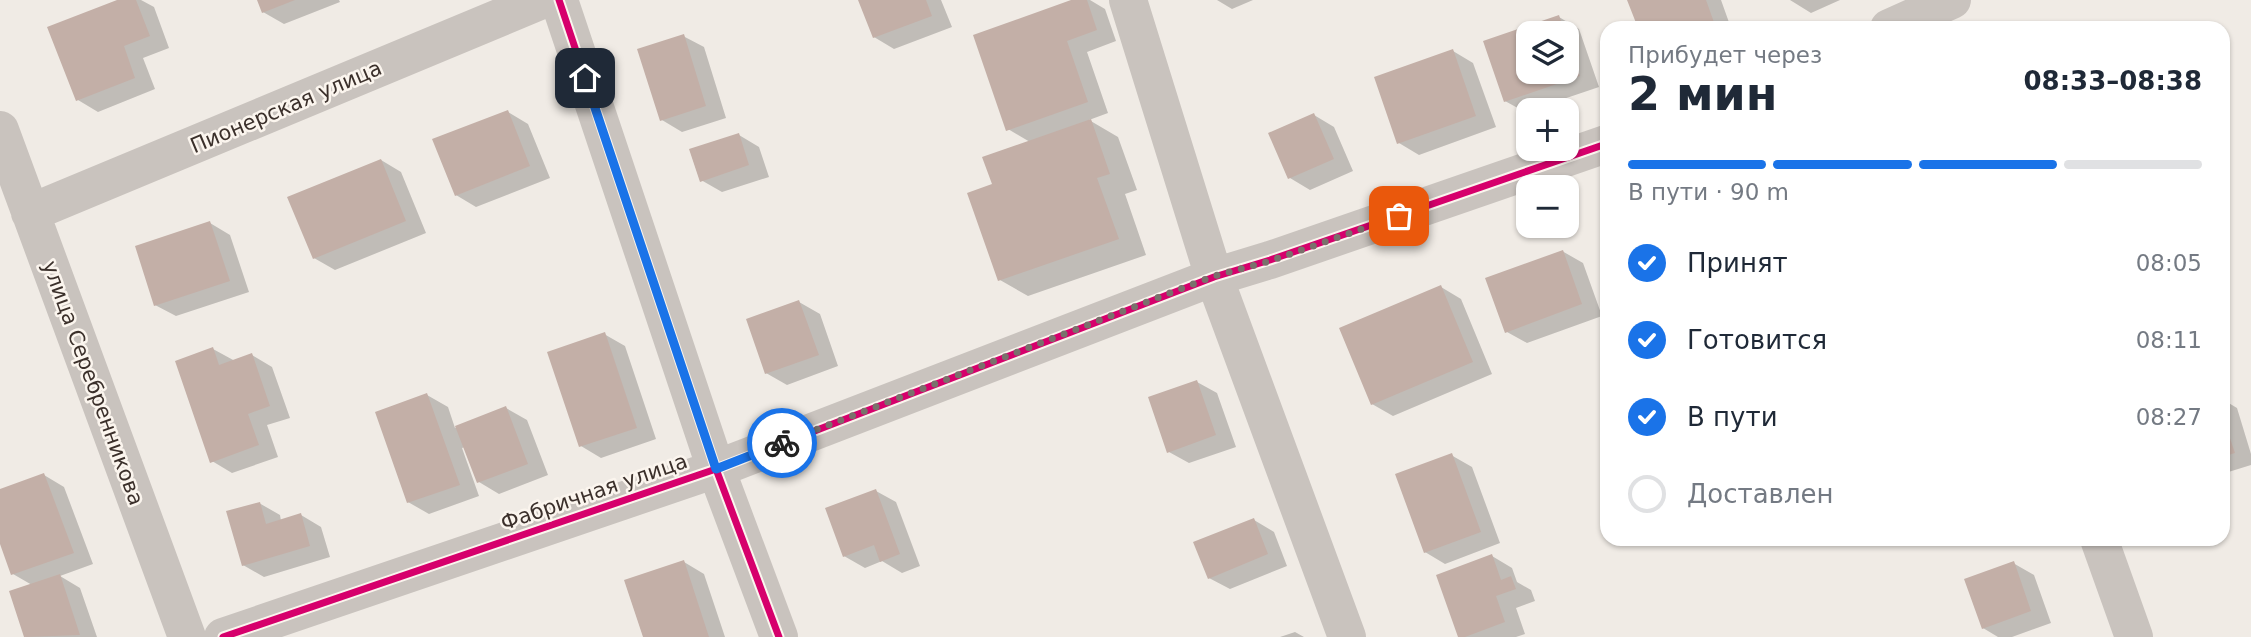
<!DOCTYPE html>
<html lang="ru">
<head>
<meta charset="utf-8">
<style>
  body { margin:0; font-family:"DejaVu Sans",sans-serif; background:#f6f6f7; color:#1f2937; height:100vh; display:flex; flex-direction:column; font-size:26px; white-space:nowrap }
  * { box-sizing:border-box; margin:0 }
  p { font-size:23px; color:#747a83 }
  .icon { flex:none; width:38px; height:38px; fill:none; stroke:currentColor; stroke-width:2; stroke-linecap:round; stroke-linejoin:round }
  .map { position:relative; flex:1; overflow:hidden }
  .panel { position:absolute; left:1600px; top:21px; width:630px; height:525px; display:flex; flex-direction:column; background:#fff; border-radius:21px; box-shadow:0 2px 5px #0004 }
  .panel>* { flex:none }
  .controls { position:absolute; left:1516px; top:21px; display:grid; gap:14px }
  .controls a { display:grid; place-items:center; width:63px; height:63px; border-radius:14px; background:#fff; box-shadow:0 2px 5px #0004; font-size:35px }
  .pin { position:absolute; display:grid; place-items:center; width:60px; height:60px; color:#fff; margin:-30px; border-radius:14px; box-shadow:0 4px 10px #0006 }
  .courier { position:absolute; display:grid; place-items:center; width:70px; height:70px; margin:-35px; border:5px solid #1a73e8; border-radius:50%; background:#fff; color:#222; box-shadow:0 2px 9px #0007 }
  .summary em { font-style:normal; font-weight:700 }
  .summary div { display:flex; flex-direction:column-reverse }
  .summary { display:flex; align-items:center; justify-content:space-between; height:119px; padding:0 28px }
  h1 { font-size:46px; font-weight:700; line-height:52px }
  .bar { display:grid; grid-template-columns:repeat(4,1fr); gap:10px 7px; align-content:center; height:84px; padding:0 28px }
  .bar i { height:9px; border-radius:5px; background:#e0e1e3 }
  .bar .active { background:#1a73e8 }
  .bar p { grid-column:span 4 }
  ol { padding:0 28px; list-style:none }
  li { display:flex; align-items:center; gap:21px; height:77px }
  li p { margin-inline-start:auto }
  li .icon { padding:7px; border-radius:50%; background:#1a73e8; color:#fff; stroke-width:4 }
  li:last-child { color:#747a83 }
  li i { width:38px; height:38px; border:4px solid #e0e1e3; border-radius:50% }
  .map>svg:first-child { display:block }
  .shadow { fill:#0003; fill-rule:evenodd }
  .building { fill:#c3afa7 }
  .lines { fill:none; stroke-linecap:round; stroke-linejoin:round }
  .minor { stroke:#c9c3be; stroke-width:38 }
  .cycleway-casing { stroke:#fbf5ee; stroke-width:11 }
  .cycleway { stroke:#d6006c; stroke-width:7 }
  .done { stroke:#7a716c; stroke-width:7; stroke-dasharray:0 12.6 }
  .route { stroke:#1a73e8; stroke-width:9 }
  .labels { text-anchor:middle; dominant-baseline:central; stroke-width:5; stroke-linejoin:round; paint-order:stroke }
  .street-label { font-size:21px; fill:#3b302b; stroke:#fbf5ee }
</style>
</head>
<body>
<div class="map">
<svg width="2251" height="637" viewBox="0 0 2251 637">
  <rect width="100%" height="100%" fill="#f0ebe5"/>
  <path class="shadow" d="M 122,0 L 141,0 L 154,7 L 169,48 L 143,58 L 155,89 L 98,112 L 78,100 Z
    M 259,0 L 339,0 L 340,2 L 284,24 L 263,12 Z
    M 860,0 L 941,0 L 952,27 L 894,49 L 874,37 Z
    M 1076,0 L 1090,0 L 1105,9 L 1116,41 L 1087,52 L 1108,113 L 1089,120 L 1118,137 L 1137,190 L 1125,194 L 1146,255 L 1028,296 L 1000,280 L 994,185 L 1030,142 L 1008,129 Z
    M 1217,0 L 1253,0 L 1232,9 Z
    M 1629,0 L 1721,0 L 1731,28 L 1640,28 Z
    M 1790,0 L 1840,0 L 1811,13 Z
    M 1559,17 L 1579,29 L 1599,87 L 1525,112 L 1505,101 L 1485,42 ZM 1528,33 L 1566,33 L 1566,72 L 1528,72 Z
    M 683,36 L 704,47 L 726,118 L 682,132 L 662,120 Z
    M 1453,51 L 1473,63 L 1496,127 L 1419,155 L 1399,143 Z
    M 508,112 L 528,124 L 550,178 L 476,207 L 456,195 Z
    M 1314,115 L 1334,127 L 1353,171 L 1310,190 L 1290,178 Z
    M 739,135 L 759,147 L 769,177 L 722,192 L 701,180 Z
    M 381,160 L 401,172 L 426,233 L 335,270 L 314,258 Z
    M 210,223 L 230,235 L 249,292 L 176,316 L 155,305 Z
    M 1562,251 L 1583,263 L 1602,316 L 1527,343 L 1507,332 Z
    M 1441,287 L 1461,299 L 1492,374 L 1393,416 L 1372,404 Z
    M 799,302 L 820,314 L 838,366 L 787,385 L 766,373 Z
    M 604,334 L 625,346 L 656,439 L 601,458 L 581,446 Z
    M 213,349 L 235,361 L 252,355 L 272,367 L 290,418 L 267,425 L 278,457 L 232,473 L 212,461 Z
    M 1197,382 L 1217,393 L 1236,447 L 1189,463 L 1169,452 Z
    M 427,395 L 448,407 L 455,428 L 506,408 L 527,420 L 548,475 L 499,494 L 479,482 L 465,447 L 462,448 L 479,496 L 429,514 L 408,502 Z
    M 2222,399 L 2237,408 L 2251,454 L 2251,465 L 2222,474 Z
    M 1451,455 L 1472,467 L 1500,543 L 1445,564 L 1425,552 Z
    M 44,475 L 64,487 L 93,564 L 60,576 L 80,588 L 97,637 L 26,637 L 11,592 L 32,585 L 13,574 L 0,538 L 0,491 Z
    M 876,491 L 896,502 L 920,566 L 902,573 L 882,561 L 865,568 L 844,556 Z
    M 259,503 L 280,515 L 281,521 L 301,515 L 321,527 L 330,557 L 264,577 L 243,565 Z
    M 1254,520 L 1274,532 L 1287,566 L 1230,589 L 1209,578 Z
    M 1492,556 L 1512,568 L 1517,582 L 1531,590 L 1535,601 L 1516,608 L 1525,634 L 1516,637 L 1460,637 Z
    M 684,562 L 704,574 L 725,637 L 645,637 Z
    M 2013,563 L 2034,575 L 2051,623 L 2012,637 L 1998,637 L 1983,628 Z
    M 1295,632 L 1304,637 L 1280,637 Z"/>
  <path class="building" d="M 117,0 L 136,0 L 150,36 L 124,46 L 135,78 L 76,101 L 47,27 Z
    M 257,0 L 295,0 L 262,13 Z
    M 858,0 L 926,0 L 932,16 L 873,38 Z
    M 1071,0 L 1087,0 L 1097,30 L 1067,41 L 1088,102 L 1006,131 L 973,35 Z
    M 1627,0 L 1706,0 L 1716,28 L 1638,28 Z
    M 1559,15 L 1565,33 L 1528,33 L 1528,72 L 1566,72 L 1567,37 L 1580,76 L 1504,102 L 1483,41 Z
    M 684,34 L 706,106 L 660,121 L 637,49 Z
    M 1453,49 L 1476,116 L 1397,144 L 1374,77 Z
    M 508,110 L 530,166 L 455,196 L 432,139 Z
    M 1314,113 L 1334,159 L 1288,179 L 1268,133 Z
    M 1091,119 L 1110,174 L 1097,178 L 1119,239 L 998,281 L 967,193 L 992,184 L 982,157 Z
    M 739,133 L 749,165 L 700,182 L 689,149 Z
    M 381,159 L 406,221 L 313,259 L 287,197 Z
    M 210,221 L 230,281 L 154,306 L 135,246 Z
    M 1563,250 L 1582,304 L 1505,333 L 1485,278 Z
    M 1441,285 L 1473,362 L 1371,405 L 1339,328 Z
    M 799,300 L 819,355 L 765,374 L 746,319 Z
    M 605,332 L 637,428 L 579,447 L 547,352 Z
    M 213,347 L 219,365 L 252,353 L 270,406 L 248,414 L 259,445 L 210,463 L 175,361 Z
    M 1197,380 L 1216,435 L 1167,453 L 1148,397 Z
    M 427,393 L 460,485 L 407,503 L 375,412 Z
    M 506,406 L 528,464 L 477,483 L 455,426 Z
    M 2222,415 L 2235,453 L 2222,457 Z
    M 1452,453 L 1481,532 L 1424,553 L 1395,474 Z
    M 44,473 L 74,553 L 11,575 L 0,544 L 0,489 Z
    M 876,489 L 900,554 L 880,562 L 874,545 L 843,557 L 825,508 Z
    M 260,502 L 266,524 L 301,513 L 310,546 L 242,566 L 226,511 Z
    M 1254,518 L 1268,554 L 1208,579 L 1193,542 Z
    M 1492,554 L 1501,580 L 1511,576 L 1516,589 L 1496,596 L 1505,622 L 1465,637 L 1458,637 L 1436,575 Z
    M 684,560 L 709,637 L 643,637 L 624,580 Z
    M 2014,561 L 2031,611 L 1982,629 L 1964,579 Z
    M 60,574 L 80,635 L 24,637 L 9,591 Z"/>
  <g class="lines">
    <path class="minor" d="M 559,0 L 716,469 L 779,637
      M 1128,0 L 1214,277 L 1347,637
      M 1889,28 L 1952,0
      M 0,130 L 187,637
      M 30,213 L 542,0
      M 2099,539 L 2134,637
      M 223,637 L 716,469 L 1214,277 L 1270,260 L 1606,144"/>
    <defs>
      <path id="cycleway" d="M 559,0 L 716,469 L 779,637
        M 223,637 L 716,469 L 1214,277 L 1270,260 L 1606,144"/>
    </defs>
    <use href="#cycleway" class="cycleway-casing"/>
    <use href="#cycleway" class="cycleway"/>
  </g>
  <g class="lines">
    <path class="done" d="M 782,443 L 1214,276 L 1270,261 L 1399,216"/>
    <path class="route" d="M 585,78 L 716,469 L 782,443"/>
  </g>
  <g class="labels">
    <g class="street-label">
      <text transform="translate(286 107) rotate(-23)">Пионерская улица</text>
      <text transform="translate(93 383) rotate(70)">улица Серебренникова</text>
      <text transform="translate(594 492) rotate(-19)">Фабричная улица</text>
    </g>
  </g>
</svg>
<div class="controls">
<a><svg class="icon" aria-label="layers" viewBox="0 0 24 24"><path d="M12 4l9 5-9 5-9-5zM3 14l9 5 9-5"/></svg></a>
<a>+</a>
<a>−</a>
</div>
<div class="pin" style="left:1399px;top:216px;background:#ea580c"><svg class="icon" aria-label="bag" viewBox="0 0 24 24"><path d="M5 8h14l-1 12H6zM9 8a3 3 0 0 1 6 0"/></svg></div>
<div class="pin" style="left:585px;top:78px;background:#1f2937"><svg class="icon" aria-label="home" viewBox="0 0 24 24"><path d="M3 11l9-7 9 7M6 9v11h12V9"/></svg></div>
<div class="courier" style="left:782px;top:443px"><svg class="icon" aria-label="bike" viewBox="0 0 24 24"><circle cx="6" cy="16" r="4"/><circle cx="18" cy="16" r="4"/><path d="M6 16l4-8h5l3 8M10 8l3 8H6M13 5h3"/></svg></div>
<section class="panel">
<div class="summary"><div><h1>2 мин</h1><p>Прибудет через</p></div><em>08:33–08:38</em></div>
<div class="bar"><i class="active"></i><i class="active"></i><i class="active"></i><i></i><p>В пути · 90 m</p></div>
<ol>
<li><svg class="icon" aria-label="check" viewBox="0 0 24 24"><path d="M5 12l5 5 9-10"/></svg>Принят<p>08:05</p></li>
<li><svg class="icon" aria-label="check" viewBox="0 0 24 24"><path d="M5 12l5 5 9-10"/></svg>Готовится<p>08:11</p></li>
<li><svg class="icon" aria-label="check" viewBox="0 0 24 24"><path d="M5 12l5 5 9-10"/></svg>В пути<p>08:27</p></li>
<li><i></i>Доставлен</li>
</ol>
</section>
</div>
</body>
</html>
